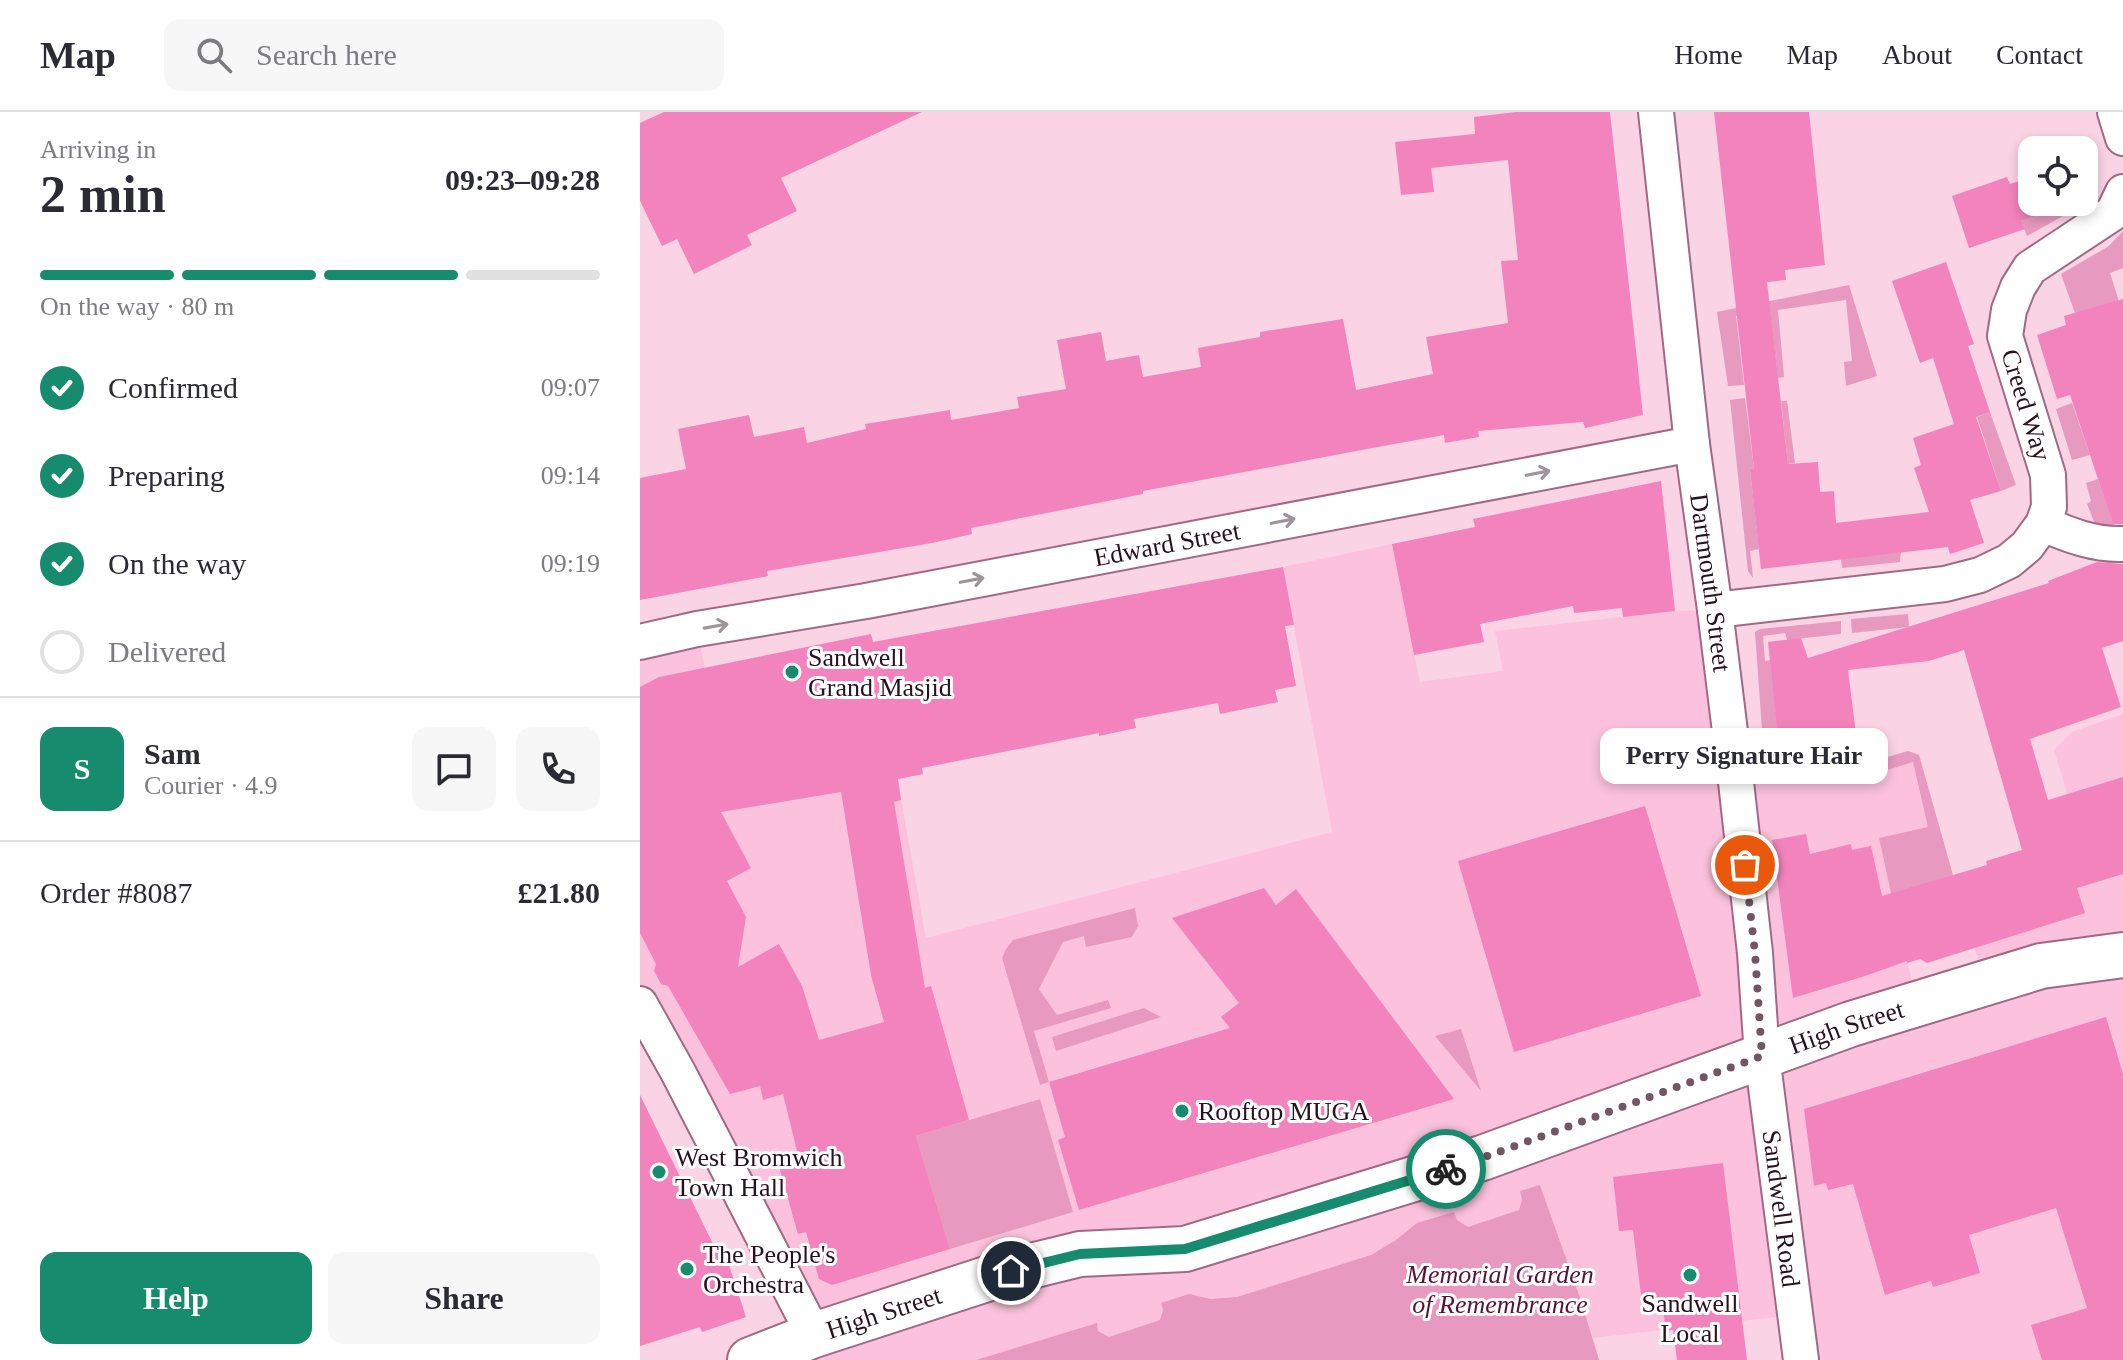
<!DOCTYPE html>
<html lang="en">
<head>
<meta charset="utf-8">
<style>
  body { margin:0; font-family:"Times New Roman",serif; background:#f7f7f7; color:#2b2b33; height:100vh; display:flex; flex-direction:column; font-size:30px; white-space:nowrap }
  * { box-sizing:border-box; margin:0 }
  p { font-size:26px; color:#7c7c81 }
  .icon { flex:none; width:44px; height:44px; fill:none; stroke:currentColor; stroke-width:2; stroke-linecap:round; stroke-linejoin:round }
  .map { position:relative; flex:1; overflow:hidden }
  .drawer { display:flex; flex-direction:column; background:#fff; width:640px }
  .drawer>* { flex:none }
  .tools { position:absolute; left:1378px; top:24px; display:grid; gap:16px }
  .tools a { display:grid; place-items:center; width:80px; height:80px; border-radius:16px; background:#fff; box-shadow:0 4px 12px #0003; font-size:40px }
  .pin { position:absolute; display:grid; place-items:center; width:68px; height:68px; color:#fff; margin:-34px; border:4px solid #fff; border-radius:50%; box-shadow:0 2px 8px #0007 }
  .courier { position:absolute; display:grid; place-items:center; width:80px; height:80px; margin:-40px; border:6px solid #178b6d; border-radius:50%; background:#fff; color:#222; box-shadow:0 2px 10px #0007 }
  .bubble { position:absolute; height:56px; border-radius:16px; background:#fff; box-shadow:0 4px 12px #0003; font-size:26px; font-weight:700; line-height:56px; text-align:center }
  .head em { font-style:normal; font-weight:700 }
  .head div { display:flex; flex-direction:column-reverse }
  .head { display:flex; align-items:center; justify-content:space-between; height:136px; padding:0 40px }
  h1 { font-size:52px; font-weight:700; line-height:60px }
  .bar { display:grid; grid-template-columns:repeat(4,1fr); gap:12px 8px; align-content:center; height:96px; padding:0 40px }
  .bar i { height:10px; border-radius:6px; background:#e1e1e2 }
  .bar .active { background:#178b6d }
  .bar p { grid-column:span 4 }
  .line { display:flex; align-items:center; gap:20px; padding:0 40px; border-top:2px solid #e1e1e2 }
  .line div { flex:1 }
  .round { display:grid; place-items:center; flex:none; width:84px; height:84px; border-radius:16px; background:#f7f7f7 }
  ol { padding:0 40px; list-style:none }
  li { display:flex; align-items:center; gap:24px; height:88px }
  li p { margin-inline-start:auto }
  li .icon { padding:8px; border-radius:50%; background:#178b6d; color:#fff; stroke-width:4 }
  li:last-child { color:#7c7c81 }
  li i { width:44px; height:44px; border:4px solid #e1e1e2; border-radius:50% }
  .button { display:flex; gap:16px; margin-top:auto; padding:16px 40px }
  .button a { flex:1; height:92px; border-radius:16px; background:#178b6d; color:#fff; font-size:32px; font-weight:700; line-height:92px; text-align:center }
  .button a+a { background:#f7f7f7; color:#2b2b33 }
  header { display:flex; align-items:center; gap:48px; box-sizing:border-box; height:112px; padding:0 40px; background:#fff; border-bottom:2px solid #e1e1e2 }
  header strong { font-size:38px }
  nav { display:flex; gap:44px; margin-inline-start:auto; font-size:28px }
  .search { width:560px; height:72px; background:#f7f7f7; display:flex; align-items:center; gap:20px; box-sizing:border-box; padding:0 28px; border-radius:16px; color:#7c7c81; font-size:30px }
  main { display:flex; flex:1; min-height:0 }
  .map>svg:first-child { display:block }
  .built { fill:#fcc2dd }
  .green { fill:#e899bf }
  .building { fill:#f383bc; fill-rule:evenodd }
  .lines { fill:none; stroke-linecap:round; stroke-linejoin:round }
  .street-casing { stroke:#a26985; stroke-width:38 }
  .secondary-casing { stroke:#a26985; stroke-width:48 }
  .street { stroke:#fff; stroke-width:34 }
  .secondary { stroke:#fff; stroke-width:44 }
  .oneway { stroke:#9e9499 }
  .done { stroke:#725663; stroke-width:8; stroke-dasharray:0 14.4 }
  .route { stroke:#178b6d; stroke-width:10 }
  .poi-dot { fill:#178b6d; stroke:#fff; stroke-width:3 }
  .labels { text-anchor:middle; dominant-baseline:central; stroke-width:6; stroke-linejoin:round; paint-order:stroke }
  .street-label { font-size:26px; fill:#28121d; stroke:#fff }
  .poi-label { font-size:26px; fill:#28121d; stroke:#fff; text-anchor:start }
  .park-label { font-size:26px; font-style:italic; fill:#57123a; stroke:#fff }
</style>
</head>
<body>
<header>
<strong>Map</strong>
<div class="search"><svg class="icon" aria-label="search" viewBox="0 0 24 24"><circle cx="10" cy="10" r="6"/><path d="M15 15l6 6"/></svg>Search here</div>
<nav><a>Home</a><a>Map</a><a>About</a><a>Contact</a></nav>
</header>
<main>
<section class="drawer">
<div class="head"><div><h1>2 min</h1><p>Arriving in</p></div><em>09:23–09:28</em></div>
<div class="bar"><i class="active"></i><i class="active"></i><i class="active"></i><i></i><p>On the way · 80 m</p></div>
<ol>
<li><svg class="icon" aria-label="check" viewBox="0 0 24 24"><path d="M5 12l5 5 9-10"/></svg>Confirmed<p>09:07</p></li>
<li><svg class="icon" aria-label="check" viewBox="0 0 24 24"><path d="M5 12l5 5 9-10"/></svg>Preparing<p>09:14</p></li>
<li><svg class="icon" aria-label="check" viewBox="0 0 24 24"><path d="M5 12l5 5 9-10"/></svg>On the way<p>09:19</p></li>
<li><i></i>Delivered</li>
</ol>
<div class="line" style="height:144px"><b class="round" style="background:#178b6d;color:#fff">S</b><div><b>Sam</b><p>Courier · 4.9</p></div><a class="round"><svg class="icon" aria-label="chat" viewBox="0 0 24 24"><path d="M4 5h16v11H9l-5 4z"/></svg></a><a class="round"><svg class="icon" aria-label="phone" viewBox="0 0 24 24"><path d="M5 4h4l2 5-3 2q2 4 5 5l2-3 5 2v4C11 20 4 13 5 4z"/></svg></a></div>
<div class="line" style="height:104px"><div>Order #8087</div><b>£21.80</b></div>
<div class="button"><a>Help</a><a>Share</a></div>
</section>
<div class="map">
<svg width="1483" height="1248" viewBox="0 0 1483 1248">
  <rect width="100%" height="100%" fill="#fad3e5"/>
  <path class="built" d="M 752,432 L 780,570 L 863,559 L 855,519 L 1035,499 L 1075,498 L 1095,663 L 1163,655 L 1230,636 L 1234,649 L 1268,639 L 1279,643 L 1299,713 L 1239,727 L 1277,892 L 1345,871 L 1324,801 L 1451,761 L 1414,638 L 1432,620 L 1483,602 L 1483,1248 L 1161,1248 L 1154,1203 L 953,1226 L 959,1248 L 110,1248 L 174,1224 L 0,892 L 0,530 L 57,517 L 65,556 L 244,593 L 286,826 L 692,720 L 643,455 Z"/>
  <path class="green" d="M 1440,90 L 1442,90 L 1423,104 L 1387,124 L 1381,109 Z
    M 1483,119 L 1483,156 L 1470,161 L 1481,196 L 1435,201 L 1421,162 L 1469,134 Z
    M 1209,173 L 1237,264 L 1206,274 L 1204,250 L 1212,249 L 1206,188 L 1138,198 L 1144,265 L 1138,266 L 1130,200 L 1096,204 L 1104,273 L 1088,274 L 1077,200 Z
    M 1105,286 L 1114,356 L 1110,357 L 1119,437 L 1110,439 L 1113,466 L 1108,459 L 1090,288 Z
    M 1141,289 L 1147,289 L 1155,351 L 1148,352 Z
    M 1432,291 L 1450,343 L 1432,348 L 1416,297 Z
    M 1350,300 L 1376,373 L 1361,379 L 1337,305 Z
    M 1458,367 L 1475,417 L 1483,414 L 1483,418 L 1457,417 L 1447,392 L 1451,389 L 1446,371 Z
    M 1261,440 L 1260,450 L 1202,456 L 1201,447 Z
    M 1268,502 L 1269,515 L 1212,521 L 1211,507 Z
    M 1201,509 L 1201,522 L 1147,528 L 1145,521 L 1123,524 L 1125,549 L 1130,548 L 1141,645 L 1162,643 L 1163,654 L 1230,636 L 1234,649 L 1268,639 L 1279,643 L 1313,763 L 1256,804 L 1239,726 L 1288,715 L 1273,650 L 1244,659 L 1217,646 L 1125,660 L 1115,520 L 1120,517 Z
    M 495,796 L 498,814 L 492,825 L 446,835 L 444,824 L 423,830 L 399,877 L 417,903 L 468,888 L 471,896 L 394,919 L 409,970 L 400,973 L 362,846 L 366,837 L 373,828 Z
    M 504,896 L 521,905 L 416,939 L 412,925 Z
    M 821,917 L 841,979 L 795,924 Z
    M 400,987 L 433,1100 L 310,1137 L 276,1024 Z
    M 900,1073 L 941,1189 L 959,1248 L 336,1248 L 457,1211 L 458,1219 L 469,1225 L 520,1208 L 523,1198 L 521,1191 L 549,1182 L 571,1187 L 597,1185 L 731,1143 L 756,1128 L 777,1111 L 814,1100 L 817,1108 L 828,1115 L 879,1098 L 882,1088 L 880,1079 Z"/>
  <path class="building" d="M 24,0 L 282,0 L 141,66 L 157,99 L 107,123 L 112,133 L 54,162 L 37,127 L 22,134 L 0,89 L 0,11 Z
    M 876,0 L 970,0 L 1003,303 L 945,316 L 943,310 L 838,319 L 839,325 L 805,331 L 804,323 L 743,334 L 503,379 L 503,382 L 331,416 L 332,422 L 292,431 L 127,459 L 128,464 L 0,488 L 0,366 L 46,357 L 38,317 L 109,303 L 114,325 L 164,315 L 167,331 L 226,317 L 225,312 L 310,298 L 311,308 L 379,296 L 377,285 L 426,277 L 417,228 L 461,220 L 466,249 L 499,243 L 503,265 L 561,255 L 558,236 L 620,225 L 620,220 L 703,207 L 716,278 L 793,262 L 786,225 L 868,211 L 861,149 L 878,148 L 868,48 L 791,56 L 794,80 L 761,83 L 755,30 L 835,22 L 834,5 Z
    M 1074,0 L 1169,0 L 1185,153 L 1145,158 L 1146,168 L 1127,170 L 1148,352 L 1178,350 L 1180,380 L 1194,379 L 1196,411 L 1289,400 L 1274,356 L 1281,353 L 1273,326 L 1314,312 L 1293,246 L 1280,251 L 1252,169 L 1306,150 L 1334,232 L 1328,234 L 1350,300 L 1336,305 L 1361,379 L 1330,388 L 1344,431 L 1310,442 L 1308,435 L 1121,457 L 1110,357 L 1114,356 Z
    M 1367,65 L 1370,72 L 1392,65 L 1392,90 L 1440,90 L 1381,109 L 1385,117 L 1329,136 L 1312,84 Z
    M 1483,187 L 1483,412 L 1473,412 L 1430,283 L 1417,287 L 1397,223 L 1426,213 L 1424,204 Z
    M 1021,369 L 1035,499 L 983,505 L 982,496 L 934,501 L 933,494 L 840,512 L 844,530 L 774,543 L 752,432 L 835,415 L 833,407 Z
    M 1457,450 L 1483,452 L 1483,529 L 1462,536 L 1481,595 L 1390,627 L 1408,688 L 1483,665 L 1483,762 L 1437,776 L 1445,801 L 1287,851 L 1280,847 L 1267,851 L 1267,849 L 1225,864 L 1153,886 L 1132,728 L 1166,722 L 1170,742 L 1211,732 L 1212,738 L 1231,734 L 1242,784 L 1347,753 L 1346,749 L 1382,738 L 1324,538 L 1289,549 L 1208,558 L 1218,637 L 1140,645 L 1128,530 L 1161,526 L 1168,546 L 1409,471 L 1408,469 Z
    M 643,455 L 654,513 L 645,514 L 656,574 L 635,578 L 638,590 L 580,602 L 578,591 L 494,607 L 496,616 L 459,624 L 459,621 L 282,656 L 283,662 L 258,667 L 261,688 L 254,690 L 285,876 L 291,874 L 329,1008 L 276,1024 L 310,1137 L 192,1173 L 179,1167 L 166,1120 L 158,1122 L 136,1044 L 157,1039 L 143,982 L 123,988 L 120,974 L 90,982 L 28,874 L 21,872 L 14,859 L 16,852 L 0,821 L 0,575 L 19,565 L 231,522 L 233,530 ZM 201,680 L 231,863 L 244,910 L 179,928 L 162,874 L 139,832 L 98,855 L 106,805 L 87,769 L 111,756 L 81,700 Z
    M 1005,694 L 1061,884 L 874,940 L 818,749 Z
    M 624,776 L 636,793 L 656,777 L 814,987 L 439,1098 L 418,1028 L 425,1025 L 409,970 L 590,916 L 581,905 L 599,891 L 532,806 Z
    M 1466,905 L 1483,962 L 1483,1248 L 1402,1248 L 1391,1213 L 1447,1196 L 1416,1096 L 1329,1123 L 1340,1161 L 1293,1175 L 1291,1169 L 1245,1183 L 1213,1072 L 1188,1078 L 1186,1071 L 1174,1074 L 1164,997 Z
    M 0,983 L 75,1136 L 85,1141 L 106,1205 L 62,1220 L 60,1215 L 0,1234 Z
    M 1083,1051 L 1107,1248 L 1037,1248 L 1033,1218 L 1026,1219 L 1022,1189 L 1002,1191 L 993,1118 L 979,1119 L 973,1065 Z"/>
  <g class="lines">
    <defs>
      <g id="street">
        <path id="s1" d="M 1016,0 L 1052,332 L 1075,498 L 1094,652 L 1115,841 L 1122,944 L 1161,1248"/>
        <path d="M 1475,0 L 1483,26"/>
        <path d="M 1403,412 C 1429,423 1454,433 1483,432"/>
        <path d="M 1075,498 L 1305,472 L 1340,463 L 1369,449 L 1387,434 L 1403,412 L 1409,395 L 1408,363 L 1365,224 L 1369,198 L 1378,175 L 1390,156 L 1473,101 L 1483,80"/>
        <path id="s2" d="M 0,530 L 57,517 L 226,489 L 1052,332"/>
        <path d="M 0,892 L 38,960 L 174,1223"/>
      </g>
      <g id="secondary">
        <path id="s3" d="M 110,1248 L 174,1223 L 371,1159 L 440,1142 L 545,1137 L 842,1046 L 1211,912 L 1401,854 L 1483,843"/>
      </g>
    </defs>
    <use href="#street" class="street-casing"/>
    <use href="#secondary" class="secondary-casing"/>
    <use href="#street" class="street"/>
    <use href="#secondary" class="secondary"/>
  </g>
  <defs><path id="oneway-shaft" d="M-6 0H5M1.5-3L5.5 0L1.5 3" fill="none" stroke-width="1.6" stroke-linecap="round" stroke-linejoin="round" transform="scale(2)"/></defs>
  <g class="oneway">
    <use href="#oneway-shaft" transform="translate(898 361) rotate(-11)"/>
    <use href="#oneway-shaft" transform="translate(643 409) rotate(-11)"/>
    <use href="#oneway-shaft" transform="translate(332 468) rotate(-11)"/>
    <use href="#oneway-shaft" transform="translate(76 514) rotate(-10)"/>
  </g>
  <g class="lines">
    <path class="done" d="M 806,1057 L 842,1046 L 1122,944 L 1115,841 L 1105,753"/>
    <path class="route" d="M 371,1159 L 440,1142 L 545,1137 L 806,1057"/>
  </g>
  <g class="poi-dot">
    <circle cx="152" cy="560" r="8"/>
    <circle cx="542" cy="999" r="8"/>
    <circle cx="19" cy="1060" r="8"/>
    <circle cx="47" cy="1157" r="8"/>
    <circle cx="1050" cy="1163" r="8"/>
  </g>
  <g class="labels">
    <g class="street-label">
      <text transform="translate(1386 293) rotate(73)">Creed Way</text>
      <text stroke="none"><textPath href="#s2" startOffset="536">Edward Street</textPath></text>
      <text stroke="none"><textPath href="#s1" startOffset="474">Dartmouth Street</textPath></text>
      <text stroke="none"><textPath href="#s3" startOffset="1150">High Street</textPath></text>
      <text stroke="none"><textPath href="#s1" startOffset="1104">Sandwell Road</textPath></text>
      <text stroke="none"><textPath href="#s3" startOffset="142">High Street</textPath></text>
    </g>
    <g class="poi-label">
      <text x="168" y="545">Sandwell<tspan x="168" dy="30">Grand Masjid</tspan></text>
      <text x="558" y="999">Rooftop MUGA</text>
      <text x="35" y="1045">West Bromwich<tspan x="35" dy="30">Town Hall</tspan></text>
      <text x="63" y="1142">The People's<tspan x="63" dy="30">Orchestra</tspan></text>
      <text x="1050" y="1191" text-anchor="middle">Sandwell<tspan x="1050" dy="30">Local</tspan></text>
    </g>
    <g class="park-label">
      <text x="860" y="1162">Memorial Garden<tspan x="860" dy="30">of Remembrance</tspan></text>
    </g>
  </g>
</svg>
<div class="tools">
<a><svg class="icon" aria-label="locate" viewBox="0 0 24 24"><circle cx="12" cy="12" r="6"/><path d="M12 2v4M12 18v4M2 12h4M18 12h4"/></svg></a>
</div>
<div class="pin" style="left:1105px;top:753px;background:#ea580c"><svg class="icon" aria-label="bag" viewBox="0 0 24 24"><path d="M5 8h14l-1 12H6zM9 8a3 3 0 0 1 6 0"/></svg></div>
<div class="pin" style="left:371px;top:1159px;background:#1f2937"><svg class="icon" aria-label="home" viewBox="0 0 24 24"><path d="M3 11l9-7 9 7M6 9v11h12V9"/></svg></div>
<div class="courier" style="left:806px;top:1057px"><svg class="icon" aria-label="bike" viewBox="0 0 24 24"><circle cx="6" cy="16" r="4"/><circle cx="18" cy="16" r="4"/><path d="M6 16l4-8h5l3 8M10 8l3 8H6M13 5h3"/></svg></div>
<div class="bubble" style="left:960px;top:616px;width:288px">Perry Signature Hair</div>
</div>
</main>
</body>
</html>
